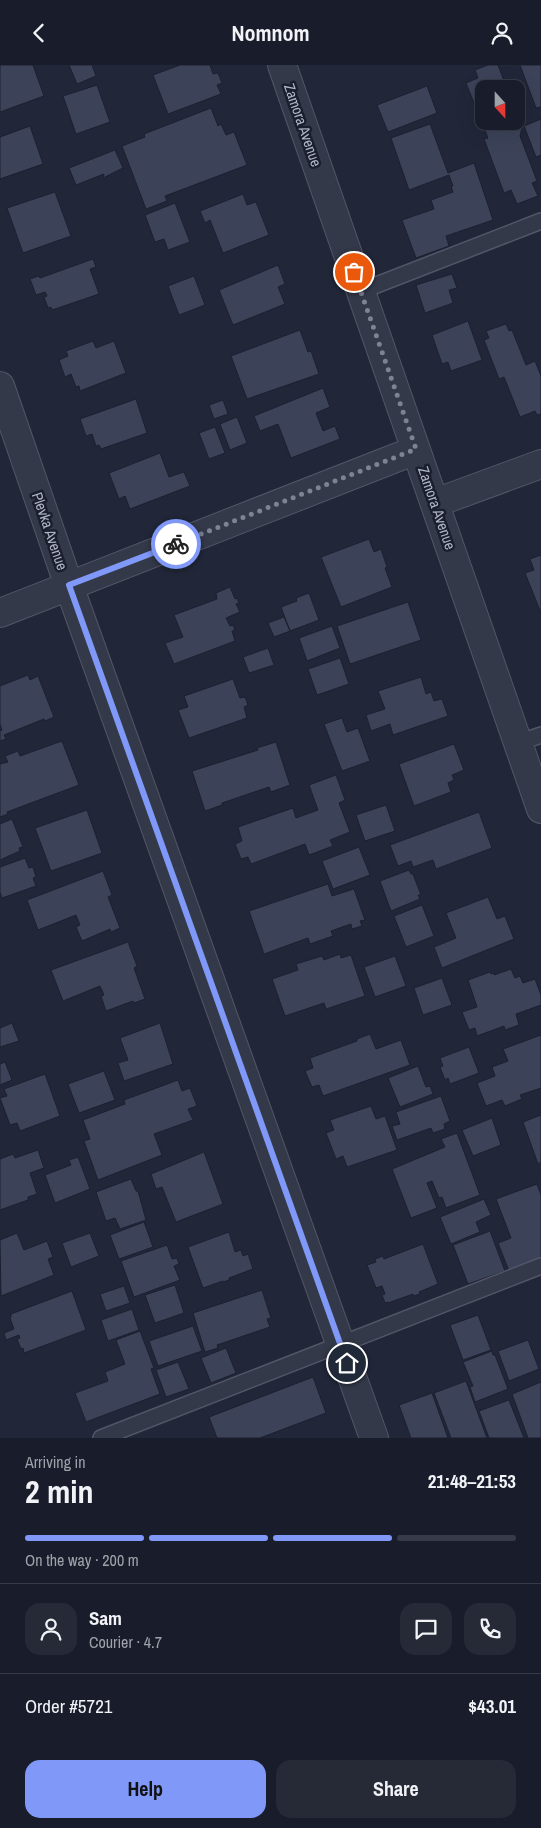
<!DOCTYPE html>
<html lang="en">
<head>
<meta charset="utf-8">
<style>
  body { margin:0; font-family:"Archivo Narrow",sans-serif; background:#262a37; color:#f1f3f6; height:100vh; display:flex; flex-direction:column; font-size:19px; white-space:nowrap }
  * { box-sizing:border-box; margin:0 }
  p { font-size:16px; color:#9fa2a9 }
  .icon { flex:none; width:28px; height:28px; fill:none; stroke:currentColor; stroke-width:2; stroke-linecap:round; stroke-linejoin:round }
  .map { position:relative; height:1373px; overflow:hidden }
  .panel { display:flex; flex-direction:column; background:#191d2b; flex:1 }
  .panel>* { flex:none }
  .needle { width:32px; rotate:159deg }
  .controls { position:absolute; left:475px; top:15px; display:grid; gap:10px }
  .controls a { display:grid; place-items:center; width:50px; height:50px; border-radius:10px; background:#191d2b; box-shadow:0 5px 20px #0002,0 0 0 1px #373b47; font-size:25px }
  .pin { position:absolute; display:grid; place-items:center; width:42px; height:42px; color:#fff; margin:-21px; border:2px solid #fff; border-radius:50%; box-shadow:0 1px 5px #0007 }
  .courier { position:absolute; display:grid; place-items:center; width:50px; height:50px; margin:-25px; border:4px solid #8099f9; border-radius:50%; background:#fff; color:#222; box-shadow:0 1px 6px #0007 }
  .head em { font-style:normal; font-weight:700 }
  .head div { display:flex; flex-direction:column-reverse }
  .head { display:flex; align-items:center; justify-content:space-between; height:85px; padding:0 25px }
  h1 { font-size:32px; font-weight:700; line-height:38px }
  .bar { display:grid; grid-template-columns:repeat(4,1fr); gap:8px 5px; align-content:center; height:60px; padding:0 25px }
  .bar i { height:6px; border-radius:4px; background:#373b47 }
  .bar .selected { background:#8099f9 }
  .bar p { grid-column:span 4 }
  .line { display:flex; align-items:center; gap:12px; padding:0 25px; border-top:1px solid #373b47 }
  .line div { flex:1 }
  .round { display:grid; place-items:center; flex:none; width:52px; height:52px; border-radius:15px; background:#262a37 }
  .primary-button { display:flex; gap:10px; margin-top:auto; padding:10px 25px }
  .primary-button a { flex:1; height:58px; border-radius:15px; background:#8099f9; color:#111; font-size:20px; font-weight:700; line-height:58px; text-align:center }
  .primary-button a+a { background:#262a37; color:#f1f3f6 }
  header { display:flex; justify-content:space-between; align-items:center; height:65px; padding:0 25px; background:#191d2b; font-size:22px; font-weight:700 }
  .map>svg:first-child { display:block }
  .building { fill:#3c4359; stroke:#1c2030 }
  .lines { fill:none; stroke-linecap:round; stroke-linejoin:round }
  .lane-casing { stroke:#525667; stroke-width:18 }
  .street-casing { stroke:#525667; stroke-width:30 }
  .lane { stroke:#343949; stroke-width:15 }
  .street { stroke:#343949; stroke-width:28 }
  .done { stroke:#7d8295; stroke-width:5; stroke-dasharray:0 9 }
  .route { stroke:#8099f9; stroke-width:6 }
  .labels { text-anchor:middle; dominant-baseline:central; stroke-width:5; stroke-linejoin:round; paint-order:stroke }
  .street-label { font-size:15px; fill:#afb3c6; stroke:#1a1e2e }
</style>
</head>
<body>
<header><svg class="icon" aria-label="back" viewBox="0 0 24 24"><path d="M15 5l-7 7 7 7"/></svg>Nomnom<svg class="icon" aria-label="person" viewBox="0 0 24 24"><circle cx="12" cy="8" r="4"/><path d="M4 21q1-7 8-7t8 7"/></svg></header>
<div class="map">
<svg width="541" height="1373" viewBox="0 0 541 1373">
  <rect width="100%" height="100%" fill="#212739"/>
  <path class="building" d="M 0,0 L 33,0 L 44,31 L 0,47 Z
    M 69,0 L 92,0 L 96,11 L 77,19 Z
    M 180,0 L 210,0 L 213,9 L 218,8 L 222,18 L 217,20 L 221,29 L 168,49 L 153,10 Z
    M 488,0 L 498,0 L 507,24 L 484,24 L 484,56 L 516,56 L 516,48 L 522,63 L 520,71 L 537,116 L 532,118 L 538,131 L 517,139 L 511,125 L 504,128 L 484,74 L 488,73 L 466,18 L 478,13 L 475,5 Z
    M 520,0 L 541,0 L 541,42 L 536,43 Z
    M 97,20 L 110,57 L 76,69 L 63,31 Z
    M 427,21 L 437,48 L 388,67 L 377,40 Z
    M 211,43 L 218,61 L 221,59 L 226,70 L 234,67 L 247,100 L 165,131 L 167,136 L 146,144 L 122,81 L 145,72 L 144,69 Z
    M 541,54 L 541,90 L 536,92 L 524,61 Z
    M 430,59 L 448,108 L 474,98 L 493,155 L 446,171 L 449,181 L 416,193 L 402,155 L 434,144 L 431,135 L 453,127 L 451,121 L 453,121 L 449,110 L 409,125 L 391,73 Z
    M 30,61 L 43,99 L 0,114 L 0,72 Z
    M 115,85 L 123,103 L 103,113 L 104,109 L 76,120 L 69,103 Z
    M 55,127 L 71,171 L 23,188 L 7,143 Z
    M 243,129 L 247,140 L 256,137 L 269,170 L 223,188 L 210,155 L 205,158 L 200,146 Z
    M 175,138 L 190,177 L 168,185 L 164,174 L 155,177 L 145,150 Z
    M 93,194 L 96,202 L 90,204 L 99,229 L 52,245 L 51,242 L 48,243 L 44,232 L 47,231 L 45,227 L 36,230 L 30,214 L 39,211 L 40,213 Z
    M 278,200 L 285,219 L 278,222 L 285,239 L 233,260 L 219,225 Z
    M 452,209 L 457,223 L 449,225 L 453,238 L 425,248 L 416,220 Z
    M 194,211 L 205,240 L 179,250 L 168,221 Z
    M 468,256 L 482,295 L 451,306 L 448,297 L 442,299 L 432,270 Z
    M 506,259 L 509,266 L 512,265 L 526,300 L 535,296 L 541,311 L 541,349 L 537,350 L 535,346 L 520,352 L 504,312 L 499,314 L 484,275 L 489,273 L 486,266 Z
    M 300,265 L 308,287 L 311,286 L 319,309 L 247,334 L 231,291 Z
    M 93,276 L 96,283 L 114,276 L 126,308 L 80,326 L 79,321 L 76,322 L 71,309 L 65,312 L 59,295 L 68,291 L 66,286 Z
    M 323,323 L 330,342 L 316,348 L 323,366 L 335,361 L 340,374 L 291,393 L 278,359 L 260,366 L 254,351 Z
    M 136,334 L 147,368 L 101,384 L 99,380 L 96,381 L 92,369 L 86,371 L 80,354 Z
    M 223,335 L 228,349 L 214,354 L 209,340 Z
    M 237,352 L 247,378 L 230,385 L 220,359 Z
    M 215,362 L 225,388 L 209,394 L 199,368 Z
    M 160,388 L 169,412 L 184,407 L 190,421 L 130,444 L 125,431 L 119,434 L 109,408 Z
    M 369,474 L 374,487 L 381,484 L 387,502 L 385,503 L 392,522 L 341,542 L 321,492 Z
    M 541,490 L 541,548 L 525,508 L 534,505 L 530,494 Z
    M 230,522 L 235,534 L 237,533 L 239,538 L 236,539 L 240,547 L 226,553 L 230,561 L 233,560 L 235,565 L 232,566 L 235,576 L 174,599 L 165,578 L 183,572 L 174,550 L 217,534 L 216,528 Z
    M 309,528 L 319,555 L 290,566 L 281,542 L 297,536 L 296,533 Z
    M 408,537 L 421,575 L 350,599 L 337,561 Z
    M 284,552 L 290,566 L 274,572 L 268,558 Z
    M 332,561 L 340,583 L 307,596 L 299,573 Z
    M 268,583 L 274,600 L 249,608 L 243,592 Z
    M 340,593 L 349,619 L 317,630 L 308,604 Z
    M 28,610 L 30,615 L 38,611 L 54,652 L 45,656 L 44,654 L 4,670 L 6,674 L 0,676 L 0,666 L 2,665 L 0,659 L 0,621 Z
    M 421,612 L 426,629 L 431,627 L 434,636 L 442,634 L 448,651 L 393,670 L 390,659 L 371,666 L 366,650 L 385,644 L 378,626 Z
    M 233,614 L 240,633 L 245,632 L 248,640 L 244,642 L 247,653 L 189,673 L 178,645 L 188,642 L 184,631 Z
    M 342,653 L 347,667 L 358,663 L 370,696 L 342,706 L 324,659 Z
    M 62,676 L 79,720 L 7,747 L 8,749 L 0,752 L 0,699 L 8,697 L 5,691 L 18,686 L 20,691 Z
    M 276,677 L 290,720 L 271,727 L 269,722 L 222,738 L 222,740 L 205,746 L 192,706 L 258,685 L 257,683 Z
    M 454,679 L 464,705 L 452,710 L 454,715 L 448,718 L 451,727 L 414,741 L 399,699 Z
    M 336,710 L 345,735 L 339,738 L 350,767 L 330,775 L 333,781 L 309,790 L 305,779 L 251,799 L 248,792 L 241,794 L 235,779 L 242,776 L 238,762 L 293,743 L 296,753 L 318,745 L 309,720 Z
    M 386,740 L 395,766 L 365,776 L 356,750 Z
    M 87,745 L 102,788 L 51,806 L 35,763 Z
    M 479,747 L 492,783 L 436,804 L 433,795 L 413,802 L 411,796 L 398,801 L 390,780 Z
    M 12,754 L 23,782 L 19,783 L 20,786 L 0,795 L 0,759 Z
    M 359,782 L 370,810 L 333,824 L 322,796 Z
    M 25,793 L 29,803 L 33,802 L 36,812 L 33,813 L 36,821 L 2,833 L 0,827 L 0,802 Z
    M 409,805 L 411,809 L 413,809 L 421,830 L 418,830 L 420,834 L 391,846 L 380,816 Z
    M 103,806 L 112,830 L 108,832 L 120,863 L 111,867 L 110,864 L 82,876 L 76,862 L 80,860 L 76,850 L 38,865 L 27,835 Z
    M 328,819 L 332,831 L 354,824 L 365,855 L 360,856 L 362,861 L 352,864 L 351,859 L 331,866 L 333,871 L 310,879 L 308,873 L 264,889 L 249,846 Z
    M 488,832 L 497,854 L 505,851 L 514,874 L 442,903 L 434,882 L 456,873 L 446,848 Z
    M 422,840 L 434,871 L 406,882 L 394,851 Z
    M 128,877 L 137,901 L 134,903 L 145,934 L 134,938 L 133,936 L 106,946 L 101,931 L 104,930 L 100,921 L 63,936 L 51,905 Z
    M 340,889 L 341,893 L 351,890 L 365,931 L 326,944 L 324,938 L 285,951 L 272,914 L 298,905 L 296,899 L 322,891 L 324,895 Z
    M 395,891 L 406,921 L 375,932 L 364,902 Z
    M 511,904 L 515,913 L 520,911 L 523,918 L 535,914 L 541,930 L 541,940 L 516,949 L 519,960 L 505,965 L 504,961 L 477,971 L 475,963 L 469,965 L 462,947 L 477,942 L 468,915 L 490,907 L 491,909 L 494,908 L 494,910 Z
    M 442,913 L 452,940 L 423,950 L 414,923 Z
    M 12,958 L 19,976 L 0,982 L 0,963 Z
    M 160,958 L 173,999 L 124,1016 L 118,998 L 128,995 L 120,973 Z
    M 370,969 L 376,984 L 401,975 L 410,1000 L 323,1031 L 319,1020 L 312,1022 L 305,1006 L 313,1003 L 310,993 L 357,976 L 357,974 Z
    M 541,970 L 541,1023 L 520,1030 L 522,1034 L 505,1041 L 502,1035 L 486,1041 L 477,1018 L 495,1011 L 492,1002 L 508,996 L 503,984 Z
    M 469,982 L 479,1008 L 450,1019 L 448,1013 L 445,1015 L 440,1002 L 443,1001 L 440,993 Z
    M 5,997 L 12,1015 L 0,1020 L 0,999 Z
    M 418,1001 L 426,1022 L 430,1021 L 433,1029 L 400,1042 L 388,1013 Z
    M 104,1006 L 115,1035 L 79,1048 L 68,1019 Z
    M 45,1009 L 60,1051 L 20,1066 L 17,1058 L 10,1060 L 0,1033 L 7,1031 L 4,1024 Z
    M 178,1015 L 182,1026 L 190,1023 L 197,1041 L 188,1044 L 193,1055 L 154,1069 L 162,1090 L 98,1115 L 84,1076 L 90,1074 L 83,1055 L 125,1039 L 124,1035 Z
    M 441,1031 L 450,1056 L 444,1059 L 445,1064 L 433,1068 L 431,1063 L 397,1075 L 392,1061 L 400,1059 L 396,1047 Z
    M 371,1041 L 376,1054 L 385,1051 L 397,1085 L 347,1102 L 343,1091 L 336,1094 L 326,1068 L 334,1065 L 330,1055 Z
    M 541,1050 L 541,1097 L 538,1099 L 523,1057 Z
    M 492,1053 L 501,1080 L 473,1091 L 462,1065 Z
    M 457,1068 L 480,1130 L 446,1143 L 442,1132 L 439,1133 L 432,1116 L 427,1118 L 437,1143 L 411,1153 L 392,1104 L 445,1082 L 441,1074 Z
    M 38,1085 L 44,1103 L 30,1108 L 37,1129 L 28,1132 L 28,1135 L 0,1145 L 0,1094 L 13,1089 L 15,1093 Z
    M 204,1087 L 223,1139 L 176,1157 L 162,1122 L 156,1124 L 151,1109 Z
    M 78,1092 L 90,1124 L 55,1138 L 45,1110 L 71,1100 L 69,1095 Z
    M 131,1114 L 136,1126 L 138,1126 L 146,1155 L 120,1164 L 115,1153 L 106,1156 L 96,1127 Z
    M 537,1119 L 541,1130 L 541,1194 L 509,1206 L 498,1178 L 511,1173 L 496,1134 Z
    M 484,1134 L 491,1150 L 476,1157 L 480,1167 L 451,1179 L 440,1152 Z
    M 144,1157 L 153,1182 L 119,1194 L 110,1170 Z
    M 490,1166 L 505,1206 L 468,1219 L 453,1180 Z
    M 229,1167 L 235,1187 L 241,1185 L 243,1191 L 248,1189 L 253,1204 L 229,1213 L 229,1215 L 223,1217 L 223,1216 L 203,1223 L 188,1182 Z
    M 17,1168 L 24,1185 L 47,1176 L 53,1192 L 48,1194 L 54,1210 L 1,1231 L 0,1175 Z
    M 90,1168 L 99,1191 L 71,1202 L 62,1178 Z
    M 423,1179 L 438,1219 L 419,1227 L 420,1229 L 413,1231 L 413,1229 L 388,1238 L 388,1237 L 385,1238 L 382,1230 L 385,1229 L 382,1221 L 376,1223 L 367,1200 L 376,1197 L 375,1194 L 383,1191 L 384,1194 Z
    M 167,1180 L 172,1194 L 177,1193 L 179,1199 L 174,1201 L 180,1215 L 134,1232 L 121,1196 Z
    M 175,1220 L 184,1248 L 155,1258 L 145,1230 Z
    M 124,1221 L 130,1238 L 106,1246 L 100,1229 Z
    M 262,1225 L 271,1253 L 267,1254 L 270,1262 L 217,1280 L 218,1283 L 205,1287 L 193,1248 Z
    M 72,1226 L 86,1265 L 24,1288 L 23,1283 L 21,1284 L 17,1274 L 20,1273 L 19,1270 L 6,1275 L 4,1268 L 14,1264 L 10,1253 L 11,1252 L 11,1249 Z
    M 132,1244 L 139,1265 L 108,1276 L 101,1255 Z
    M 478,1250 L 491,1285 L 463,1295 L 450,1260 Z
    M 193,1261 L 202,1286 L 158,1301 L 149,1276 Z
    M 140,1266 L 154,1303 L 151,1304 L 160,1329 L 86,1357 L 75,1328 L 108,1316 L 105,1307 L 125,1299 L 116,1275 Z
    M 528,1275 L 539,1304 L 509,1316 L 498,1286 Z
    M 226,1283 L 236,1308 L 211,1318 L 201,1293 Z
    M 492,1286 L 493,1290 L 495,1290 L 508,1324 L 475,1337 L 470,1322 L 473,1321 L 463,1297 Z
    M 178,1297 L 189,1324 L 166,1332 L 156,1305 Z
    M 313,1312 L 326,1348 L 260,1373 L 217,1373 L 209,1352 Z
    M 466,1316 L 487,1373 L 451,1373 L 434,1328 Z
    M 541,1317 L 541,1373 L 528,1373 L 512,1329 Z
    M 432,1328 L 448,1373 L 411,1373 L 399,1340 Z
    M 509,1335 L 524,1373 L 489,1373 L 479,1346 Z"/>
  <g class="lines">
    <defs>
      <path id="lane" d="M 361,226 L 541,156
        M 518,678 L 541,670
        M 101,1373 L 541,1201"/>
      <path id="street" d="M 282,0 L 541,744
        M 0,321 L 69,521 L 374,1373
        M 435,438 L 541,399
        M 0,548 L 416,385"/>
    </defs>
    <use href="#lane" class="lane-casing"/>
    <use href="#street" class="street-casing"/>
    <use href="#lane" class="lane"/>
    <use href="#street" class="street"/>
  </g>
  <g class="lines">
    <path class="done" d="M 176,479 L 416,384 L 354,207"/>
    <path class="route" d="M 176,479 L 69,520 L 347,1298"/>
  </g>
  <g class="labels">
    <g class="street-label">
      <text transform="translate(303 60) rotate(71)">Zamora Avenue</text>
      <text transform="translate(437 443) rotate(71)">Zamora Avenue</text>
      <text transform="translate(50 466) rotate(71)">Plevka Avenue</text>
    </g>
  </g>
</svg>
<div class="controls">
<a><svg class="needle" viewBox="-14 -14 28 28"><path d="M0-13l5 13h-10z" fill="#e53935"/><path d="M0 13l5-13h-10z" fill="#9fa2a9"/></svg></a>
</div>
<div class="pin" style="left:354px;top:207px;background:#ea580c"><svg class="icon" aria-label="bag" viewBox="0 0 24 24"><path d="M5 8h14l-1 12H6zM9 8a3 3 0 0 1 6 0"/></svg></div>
<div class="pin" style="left:347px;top:1298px;background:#1f2937"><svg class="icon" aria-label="home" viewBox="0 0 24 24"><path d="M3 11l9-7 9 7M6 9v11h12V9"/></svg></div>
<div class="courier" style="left:176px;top:479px"><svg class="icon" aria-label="bike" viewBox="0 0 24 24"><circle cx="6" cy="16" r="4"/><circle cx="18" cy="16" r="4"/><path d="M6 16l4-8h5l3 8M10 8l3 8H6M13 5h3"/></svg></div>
</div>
<section class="panel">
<div class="head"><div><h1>2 min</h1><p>Arriving in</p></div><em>21:48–21:53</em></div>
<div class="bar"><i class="selected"></i><i class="selected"></i><i class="selected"></i><i></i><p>On the way · 200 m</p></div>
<div class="line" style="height:90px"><a class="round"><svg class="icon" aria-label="person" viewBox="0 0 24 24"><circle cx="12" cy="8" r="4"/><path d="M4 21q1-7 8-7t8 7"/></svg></a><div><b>Sam</b><p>Courier · 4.7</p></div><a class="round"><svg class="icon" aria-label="chat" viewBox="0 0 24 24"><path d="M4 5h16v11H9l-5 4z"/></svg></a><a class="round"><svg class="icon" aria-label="phone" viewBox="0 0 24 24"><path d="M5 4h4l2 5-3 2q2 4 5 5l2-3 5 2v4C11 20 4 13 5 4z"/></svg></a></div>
<div class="line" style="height:65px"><div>Order #5721</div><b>$43.01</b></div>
<div class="primary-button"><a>Help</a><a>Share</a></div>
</section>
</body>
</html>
